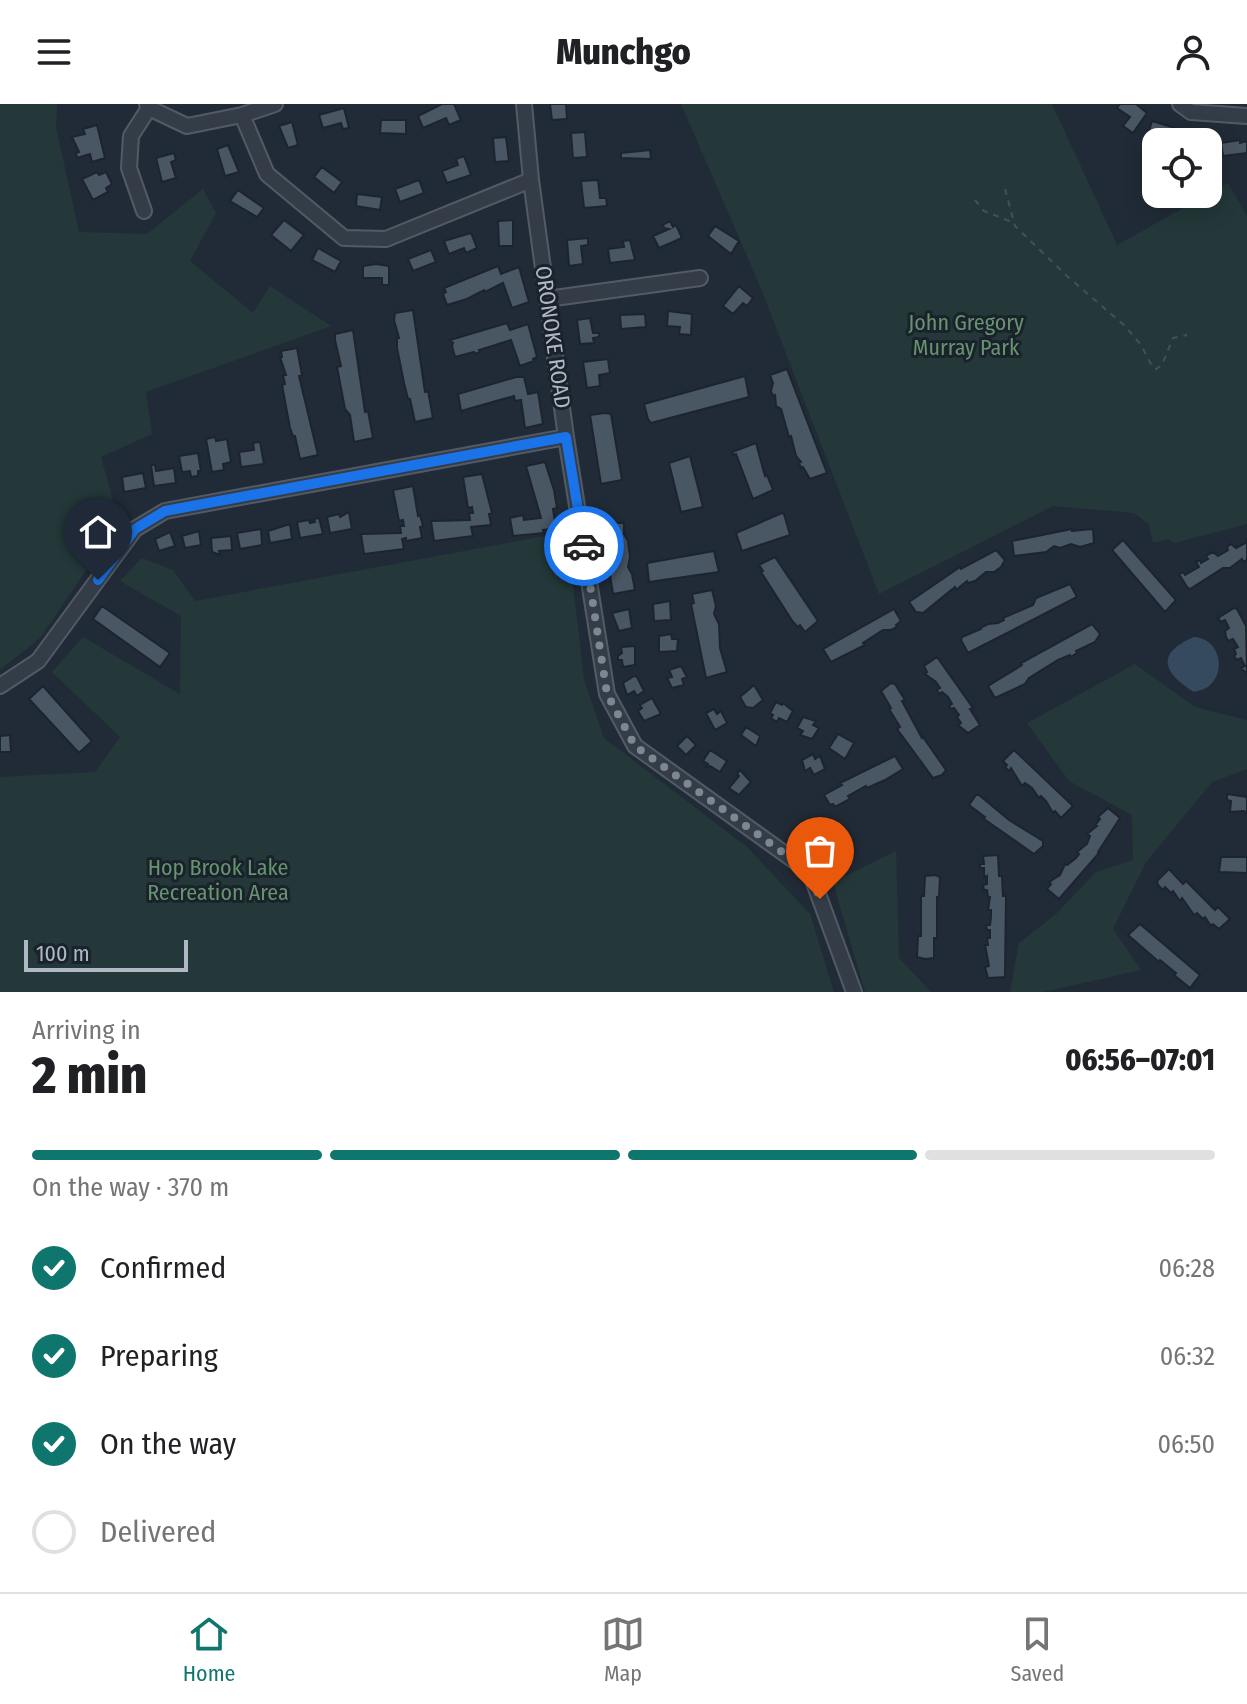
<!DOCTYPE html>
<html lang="en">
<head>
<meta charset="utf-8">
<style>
  body { margin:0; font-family:"Fira Sans Condensed",sans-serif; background:#f6f6f6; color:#202124; height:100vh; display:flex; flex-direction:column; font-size:30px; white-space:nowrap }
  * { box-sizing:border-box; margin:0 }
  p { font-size:26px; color:#757577 }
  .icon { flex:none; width:44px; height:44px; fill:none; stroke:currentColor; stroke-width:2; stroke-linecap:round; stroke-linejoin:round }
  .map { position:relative; height:888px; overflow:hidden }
  .details { display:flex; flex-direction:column; background:#fff; flex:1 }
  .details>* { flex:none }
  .fabs { position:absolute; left:1142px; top:24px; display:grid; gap:16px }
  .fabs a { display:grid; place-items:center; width:80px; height:80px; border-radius:16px; background:#fff; box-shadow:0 4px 20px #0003; font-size:40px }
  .scale { position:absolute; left:24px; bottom:20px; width:164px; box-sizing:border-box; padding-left:8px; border:4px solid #afb8c4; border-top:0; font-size:22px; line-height:28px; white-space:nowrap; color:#afb8c4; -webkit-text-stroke:6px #1a222c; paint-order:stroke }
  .pin { position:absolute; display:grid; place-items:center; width:68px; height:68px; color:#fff; margin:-82px -34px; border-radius:50% 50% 50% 0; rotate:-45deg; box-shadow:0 0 8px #0007 }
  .pin .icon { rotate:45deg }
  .courier { position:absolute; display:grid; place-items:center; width:80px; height:80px; margin:-40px; border:6px solid #1a73e8; border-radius:50%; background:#fff; color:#222; box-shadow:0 2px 10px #0007 }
  .headline em { font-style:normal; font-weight:800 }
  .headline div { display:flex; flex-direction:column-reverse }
  .headline { display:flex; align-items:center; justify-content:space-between; height:136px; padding:0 32px }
  h1 { font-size:52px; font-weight:800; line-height:60px }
  .bar { display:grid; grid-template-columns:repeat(4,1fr); gap:12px 8px; align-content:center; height:96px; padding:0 32px }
  .bar i { height:10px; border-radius:6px; background:#e0e0e0 }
  .bar .current { background:#0f766e }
  .bar p { grid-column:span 4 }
  ol { padding:0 32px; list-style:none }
  li { display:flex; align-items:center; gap:24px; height:88px }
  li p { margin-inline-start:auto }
  li .icon { padding:8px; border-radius:50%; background:#0f766e; color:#fff; stroke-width:4 }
  li:last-child { color:#757577 }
  li i { width:44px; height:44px; border:4px solid #e0e0e0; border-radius:50% }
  header { display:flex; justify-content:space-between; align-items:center; height:104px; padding:0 32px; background:#fff; font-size:36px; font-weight:800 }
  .tabs { display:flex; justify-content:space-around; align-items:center; height:112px; border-top:2px solid #e0e0e0; background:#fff; font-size:22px; color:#757577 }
  .tabs a { display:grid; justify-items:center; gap:4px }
  .tabs .current { color:#0f766e }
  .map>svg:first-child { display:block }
  .green { fill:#243839 }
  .water { fill:#364a5f }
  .building { fill:#495663; stroke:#1c242e; stroke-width:2 }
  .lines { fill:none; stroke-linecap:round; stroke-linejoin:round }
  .minor-casing { stroke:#525b65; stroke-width:18 }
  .path { stroke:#405455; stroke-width:2; stroke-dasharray:6 6; stroke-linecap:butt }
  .minor { stroke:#343d47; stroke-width:14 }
  .done { stroke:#7d8793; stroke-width:8; stroke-dasharray:0 14.4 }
  .route { stroke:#1a73e8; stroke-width:10 }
  .labels { text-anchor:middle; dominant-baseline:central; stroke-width:6; stroke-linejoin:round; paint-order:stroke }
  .park-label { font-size:22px; fill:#67946f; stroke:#1a222c }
  .street-label { font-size:22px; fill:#afb8c4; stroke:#1a222c }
</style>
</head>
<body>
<header><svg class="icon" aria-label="menu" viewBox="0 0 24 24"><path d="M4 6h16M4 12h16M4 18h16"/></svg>Munchgo<svg class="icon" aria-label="person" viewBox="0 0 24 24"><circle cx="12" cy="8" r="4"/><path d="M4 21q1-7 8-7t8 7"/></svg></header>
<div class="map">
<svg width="1247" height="888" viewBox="0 0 1247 888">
  <rect width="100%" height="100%" fill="#212b37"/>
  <path class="green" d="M 0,0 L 57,0 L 56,23 L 79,128 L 147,130 L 203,85 L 216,109 L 190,157 L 253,209 L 270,182 L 331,222 L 146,288 L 152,330 L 101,353 L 119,418 L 40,534 L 0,566 Z
    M 681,0 L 1052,0 L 1117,141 L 1228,79 L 1247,112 L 1247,420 L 1174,439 L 1168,435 L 1153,439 L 1149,420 L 1134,409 L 1053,402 L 879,490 L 760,182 Z
    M 567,428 L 584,576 L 604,634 L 747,743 L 810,810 L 834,888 L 0,888 L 0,673 L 95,668 L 120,633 L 52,568 L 83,533 L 180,590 L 181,512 L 120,477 L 142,454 L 173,466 L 195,497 Z
    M 1135,560 L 1195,603 L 1247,616 L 1247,665 L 1212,678 L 1146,758 L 1113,825 L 1141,866 L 1043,888 L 1010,888 L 1019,839 L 1056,810 L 1096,768 L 1133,756 L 1132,711 L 1069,677 L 1027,619 Z
    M 896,747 L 899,854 L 931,888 L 865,888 L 833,778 Z"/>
  <path class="water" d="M 1194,533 C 1218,534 1226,564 1212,579 C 1207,585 1201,586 1194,588 C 1163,569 1155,549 1194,533 Z"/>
  <path class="building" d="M 442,0 L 454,0 L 461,16 L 449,21 L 446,14 L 423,24 L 418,12 Z
    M 550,0 L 566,0 L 567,15 L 552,16 Z
    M 1120,0 L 1136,0 L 1147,9 L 1133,29 L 1123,22 L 1130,13 L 1117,4 Z
    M 344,4 L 349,24 L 343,25 L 341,19 L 323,24 L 319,11 Z
    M 381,16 L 406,16 L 406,30 L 380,29 Z
    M 1152,17 L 1175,24 L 1170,37 L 1162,35 L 1156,40 L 1152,39 L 1154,32 L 1148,30 Z
    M 292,18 L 298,41 L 288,44 L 279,22 Z
    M 97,21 L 105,54 L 92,58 L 90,50 L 77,54 L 76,49 L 79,48 L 72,33 L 85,30 L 83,25 Z
    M 585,28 L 587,53 L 573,54 L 571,29 Z
    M 506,33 L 509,57 L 495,58 L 493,34 Z
    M 1240,36 L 1240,39 L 1247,37 L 1247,49 L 1223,52 L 1221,39 Z
    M 228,41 L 239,68 L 225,72 L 217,45 Z
    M 650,46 L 651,55 L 621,54 L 621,49 Z
    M 174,49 L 176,56 L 171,58 L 176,74 L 162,78 L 156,54 Z
    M 464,52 L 471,71 L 447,79 L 442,67 L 458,61 L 456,55 Z
    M 322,63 L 342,78 L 334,89 L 314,73 Z
    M 97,68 L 99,71 L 106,68 L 112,80 L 106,84 L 108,88 L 93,96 L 82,75 Z
    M 419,76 L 424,89 L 400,98 L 395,85 Z
    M 598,76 L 600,94 L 606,94 L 607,102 L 584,104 L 581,77 Z
    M 238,86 L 264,104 L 257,113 L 230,97 Z
    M 357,90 L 382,93 L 380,106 L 356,102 Z
    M 284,116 L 304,131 L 291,147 L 271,131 Z
    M 513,116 L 513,142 L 499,142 L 498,117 Z
    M 670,117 L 673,123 L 676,121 L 682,134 L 659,144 L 653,132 L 669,125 L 664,124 L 663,121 Z
    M 715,122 L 739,137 L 731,150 L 708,132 Z
    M 471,129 L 477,144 L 466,149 L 464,144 L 449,150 L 444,137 Z
    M 588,134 L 588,141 L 581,142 L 583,160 L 569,162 L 567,136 Z
    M 630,136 L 635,156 L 610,159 L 608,145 L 624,143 L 623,137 Z
    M 318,144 L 341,157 L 335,168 L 312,156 Z
    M 431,146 L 436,158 L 413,167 L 408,155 Z
    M 376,160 L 389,162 L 389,181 L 382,181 L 382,174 L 363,174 L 363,162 Z
    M 498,162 L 501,170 L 519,163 L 529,198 L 512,204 L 503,179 L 485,188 L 484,186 L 467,195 L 447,201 L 443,190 L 446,188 L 444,184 Z
    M 739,182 L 753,194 L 747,202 L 743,199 L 733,210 L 723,202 Z
    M 413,206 L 425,288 L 428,287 L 433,314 L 415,318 L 410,295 L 408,295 L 404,279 L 397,244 L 397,234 L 399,234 L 394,216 L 395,209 Z
    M 668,207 L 692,210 L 691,231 L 679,230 L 680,223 L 667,222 Z
    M 645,210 L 646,223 L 621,225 L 620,211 Z
    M 590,214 L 593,229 L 599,229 L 599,233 L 593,234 L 594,239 L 580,240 L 577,216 Z
    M 507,219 L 510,226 L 528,220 L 537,253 L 533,255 L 534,257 L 520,262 L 511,236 L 479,246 L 480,248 L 475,250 L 474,248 L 455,253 L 452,242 L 453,239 L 450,236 Z
    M 353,226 L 365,308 L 368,307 L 373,334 L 354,338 L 350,311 L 345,305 L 337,263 L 341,262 L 335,236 L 335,230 Z
    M 297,244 L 302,271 L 299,272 L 318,351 L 300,355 L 295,332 L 293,332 L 290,324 L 282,281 L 285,280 L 283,271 L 286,271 L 280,253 L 282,253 L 281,247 Z
    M 608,255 L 610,269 L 599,271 L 600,282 L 587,284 L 583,258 Z
    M 787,265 L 827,369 L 810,375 L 803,363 L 801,364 L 799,359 L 801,358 L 796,352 L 791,332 L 789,333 L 781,305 L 776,302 L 775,291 L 773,292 L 771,287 L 773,279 L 770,271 Z
    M 745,272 L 749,293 L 651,319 L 648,315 L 644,300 Z
    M 516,273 L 524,273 L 528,290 L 538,288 L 543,320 L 525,324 L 521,296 L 515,297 L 514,292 L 461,307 L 458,290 Z
    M 605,309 L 611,310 L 622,376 L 601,380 L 590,311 Z
    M 215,333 L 216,337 L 227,335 L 231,358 L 223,360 L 224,366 L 212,368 L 206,335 Z
    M 260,338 L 264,360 L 241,363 L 239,348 L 254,346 L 253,339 Z
    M 756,339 L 765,372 L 767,371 L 773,386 L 753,395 L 736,350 L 733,351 L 732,348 Z
    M 198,349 L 201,367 L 198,367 L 198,372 L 191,373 L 190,367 L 182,368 L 179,352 Z
    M 690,352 L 703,403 L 681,408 L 669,359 Z
    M 545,358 L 554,386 L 557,404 L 553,405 L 556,424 L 543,426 L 544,429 L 513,432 L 510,414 L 523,411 L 524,416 L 541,414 L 526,362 Z
    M 151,361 L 155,361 L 156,367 L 174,364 L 176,379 L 154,382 Z
    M 143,369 L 146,384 L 124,388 L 122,373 Z
    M 482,370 L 492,409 L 489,410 L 491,421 L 471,423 L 473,432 L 434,437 L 431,417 L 470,416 L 469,409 L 473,409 L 472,403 L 468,404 L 463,373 Z
    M 413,382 L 418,412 L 420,411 L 423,422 L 420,423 L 422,434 L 406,437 L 406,434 L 402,435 L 404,445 L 364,450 L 361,430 L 401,429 L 400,422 L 404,422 L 403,416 L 399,417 L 393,386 Z
    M 349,408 L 352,425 L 330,429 L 327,413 L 339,410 L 340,413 Z
    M 782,409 L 784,410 L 790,431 L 742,447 L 736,429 Z
    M 319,414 L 323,430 L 300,434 L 297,418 L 309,416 L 310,419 L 315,418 L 314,415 Z
    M 618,419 L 624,419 L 624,430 L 628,437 L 630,453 L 628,463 L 632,470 L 635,486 L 613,490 L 602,421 Z
    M 290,420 L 292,435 L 270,439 L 268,427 Z
    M 261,425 L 262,441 L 240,445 L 237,429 Z
    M 1072,425 L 1072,427 L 1093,425 L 1094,439 L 1080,443 L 1071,440 L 1060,444 L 1054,442 L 1046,448 L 1014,452 L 1012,437 Z
    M 199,427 L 201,441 L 185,444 L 182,432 Z
    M 170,428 L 175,442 L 159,447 L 155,435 Z
    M 231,432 L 232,446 L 219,447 L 220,451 L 212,448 L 211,434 Z
    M 1247,434 L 1247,456 L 1243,458 L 1242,455 L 1230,464 L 1223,464 L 1190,485 L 1187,483 L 1179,470 L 1183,468 L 1185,471 L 1199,463 L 1196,458 L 1200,456 L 1201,459 L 1208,455 L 1206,452 L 1213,448 L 1218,452 L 1228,446 L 1227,443 L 1231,440 L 1236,444 L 1247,438 Z
    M 1123,436 L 1176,496 L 1165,508 L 1112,446 Z
    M 996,446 L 1005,456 L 1001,463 L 994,468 L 986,468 L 975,477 L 968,479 L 967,477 L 956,486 L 955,483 L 923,509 L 916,508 L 909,498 L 960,463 L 961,465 Z
    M 714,447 L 719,468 L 649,478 L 647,459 Z
    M 775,453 L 818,517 L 805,528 L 800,521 L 798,523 L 793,518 L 761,468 L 763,467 L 759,461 Z
    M 1070,480 L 1077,493 L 968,549 L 961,536 L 962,533 L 981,525 L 980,524 L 988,520 L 998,519 L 1004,516 L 1003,514 L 1033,501 L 1036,494 Z
    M 712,486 L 716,502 L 714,510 L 719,520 L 720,544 L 727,568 L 706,574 L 691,500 L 694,499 L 692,490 Z
    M 670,497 L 671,516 L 654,517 L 653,500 Z
    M 102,502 L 170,549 L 160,563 L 93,515 Z
    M 1234,504 L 1237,505 L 1246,522 L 1247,570 L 1241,564 L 1245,562 L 1241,554 L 1237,556 L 1234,552 L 1236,550 L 1234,545 L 1238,543 L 1233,535 L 1228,537 L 1226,533 L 1225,527 L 1229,524 L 1225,516 L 1221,518 L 1218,514 Z
    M 629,505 L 632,524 L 619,527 L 612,509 Z
    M 894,505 L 901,517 L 896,521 L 897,523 L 891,526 L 883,526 L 863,539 L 865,541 L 831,558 L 823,545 Z
    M 1092,520 L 1100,530 L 1095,538 L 1076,547 L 1077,549 L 1071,553 L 1070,551 L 1058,556 L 1029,574 L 1025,580 L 995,594 L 988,582 L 1022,561 L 1021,559 Z
    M 671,530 L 672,535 L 678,535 L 677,547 L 659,548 L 659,532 Z
    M 635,542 L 635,561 L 623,563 L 622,556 L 618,556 L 618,552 L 622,549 L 621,543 Z
    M 937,553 L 973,604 L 970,605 L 980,621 L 968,629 L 958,621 L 961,619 L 957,613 L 959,611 L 954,604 L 951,605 L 949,602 L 952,600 L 948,593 L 942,588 L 939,590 L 937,586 L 940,584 L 936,578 L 925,570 L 927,568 L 924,562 Z
    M 681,562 L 687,573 L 682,575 L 684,581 L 672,584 L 667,574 L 672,573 L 669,566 Z
    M 634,572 L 637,573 L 644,587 L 637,592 L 634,587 L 627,591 L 623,579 Z
    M 891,579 L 895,580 L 905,596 L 902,597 L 922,634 L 923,633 L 946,666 L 942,671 L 933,674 L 897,625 L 900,623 L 889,605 L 891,604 L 881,587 Z
    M 754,581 L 763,596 L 753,604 L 746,603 L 740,593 Z
    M 43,582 L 92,637 L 79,649 L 29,595 Z
    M 652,594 L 661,610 L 644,617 L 638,607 L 642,604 L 640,601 Z
    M 776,598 L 782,601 L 783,599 L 793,607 L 787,618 L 779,614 L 777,618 L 771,614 L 773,611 L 770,609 Z
    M 714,605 L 717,610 L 721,607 L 727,619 L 715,626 L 706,609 Z
    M 803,613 L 816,617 L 813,621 L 819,624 L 812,635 L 800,631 L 803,627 L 797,624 Z
    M 746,623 L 760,632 L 756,642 L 741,631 Z
    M 838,630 L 854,639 L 845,655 L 829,644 Z
    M 10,631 L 11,648 L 0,648 L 0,632 Z
    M 687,632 L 696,641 L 686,651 L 677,642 Z
    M 710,646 L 727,657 L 720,668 L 710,662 L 706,663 L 708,660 L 703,657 Z
    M 1014,646 L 1073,702 L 1061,714 L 1055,707 L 1053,709 L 1046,697 L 1041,692 L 1039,694 L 1032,684 L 1025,679 L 1022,682 L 1011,664 L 1009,667 L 1005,663 L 1007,661 L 1003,657 Z
    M 813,650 L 815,655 L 820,652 L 825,665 L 814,671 L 810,664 L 805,667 L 802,656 Z
    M 895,652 L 903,665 L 885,676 L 867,684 L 866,682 L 848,692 L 850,695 L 835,703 L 833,700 L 830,701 L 824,691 L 842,681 L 840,679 Z
    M 740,666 L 751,678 L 739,691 L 729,684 L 739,672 L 737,670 Z
    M 1227,690 L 1247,693 L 1247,710 L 1244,707 L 1230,708 L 1231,697 L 1227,696 Z
    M 976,691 L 979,691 L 1009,716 L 1043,737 L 1043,742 L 1034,750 L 984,715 L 985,713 L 969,701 Z
    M 1108,704 L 1120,714 L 1098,748 L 1099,749 L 1059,795 L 1047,785 L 1051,780 L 1049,778 L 1060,771 L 1065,760 L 1067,761 L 1076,754 L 1079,750 L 1077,748 L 1087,740 L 1090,732 L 1087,730 L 1097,722 L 1095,721 L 1100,715 L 1098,713 Z
    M 998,751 L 999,772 L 1002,772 L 1003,792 L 1006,792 L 1005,873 L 988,874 L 985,863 L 989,862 L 985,841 L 988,841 L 987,834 L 990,834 L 990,826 L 987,826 L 986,821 L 990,821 L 991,813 L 991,806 L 988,806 L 990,793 L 988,793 L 987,786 L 984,786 L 983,781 L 987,780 L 987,772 L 984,773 L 984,764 L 980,764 L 980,760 L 984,760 L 983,752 Z
    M 1221,753 L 1247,753 L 1247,769 L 1219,768 Z
    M 1169,765 L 1183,780 L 1186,777 L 1215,806 L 1218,803 L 1230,815 L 1219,825 L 1213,820 L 1211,822 L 1205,813 L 1203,815 L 1197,809 L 1194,811 L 1182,794 L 1180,797 L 1173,787 L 1171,789 L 1165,783 L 1163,786 L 1158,781 L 1157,777 Z
    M 935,771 L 940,773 L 939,793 L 937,793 L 937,834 L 934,834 L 934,854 L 925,855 L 917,853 L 918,832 L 921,832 L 921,792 L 924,792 L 925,772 Z
    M 1140,820 L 1200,871 L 1190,884 L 1174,871 L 1176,869 L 1160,856 L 1159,858 L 1128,831 Z"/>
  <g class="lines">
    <defs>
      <path id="minor" d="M 147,0 L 149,4 L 187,22 L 242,11 L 275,0
        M 524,0 L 531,76 L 566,333 L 607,590 L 635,642 L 810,768 L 854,888
        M 1180,0 L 1191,8 L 1247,12
        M 242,11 L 267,70 L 344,134 L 386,135 L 531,76
        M 144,107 L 129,64 L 131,32 L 149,4
        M 547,195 L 700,174
        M 0,582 L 38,557 L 135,425 L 165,407 L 566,333"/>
    </defs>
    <use href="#minor" class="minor-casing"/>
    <path class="path" d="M 1005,85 L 1015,122 L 1067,172 L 1125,222 L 1141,241 L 1153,264 L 1156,265 L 1162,261 L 1173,234 L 1187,231
      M 975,96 L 984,107 L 1012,118"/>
    <use href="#minor" class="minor"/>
  </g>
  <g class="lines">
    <path class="done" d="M 584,442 L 607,590 L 635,642 L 810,768 L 820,795"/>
    <path class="route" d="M 98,476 L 135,425 L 165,407 L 566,333 L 584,442"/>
  </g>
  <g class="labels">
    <g class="park-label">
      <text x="966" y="218">John Gregory<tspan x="966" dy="25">Murray Park</tspan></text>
      <text x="218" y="763">Hop Brook Lake<tspan x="218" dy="25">Recreation Area</tspan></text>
    </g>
    <g class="street-label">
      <text transform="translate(553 233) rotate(82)">ORONOKE ROAD</text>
    </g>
  </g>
</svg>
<div class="fabs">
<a><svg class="icon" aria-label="locate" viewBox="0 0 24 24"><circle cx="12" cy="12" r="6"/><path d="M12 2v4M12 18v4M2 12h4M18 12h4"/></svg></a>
</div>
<div class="scale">100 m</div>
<div class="pin" style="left:820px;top:795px;background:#ea580c"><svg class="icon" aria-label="bag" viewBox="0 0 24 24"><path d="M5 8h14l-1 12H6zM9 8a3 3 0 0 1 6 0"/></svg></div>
<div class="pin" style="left:98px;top:476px;background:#1f2937"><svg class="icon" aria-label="home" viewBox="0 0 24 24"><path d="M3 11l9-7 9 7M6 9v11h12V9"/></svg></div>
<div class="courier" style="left:584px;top:442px"><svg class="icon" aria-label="car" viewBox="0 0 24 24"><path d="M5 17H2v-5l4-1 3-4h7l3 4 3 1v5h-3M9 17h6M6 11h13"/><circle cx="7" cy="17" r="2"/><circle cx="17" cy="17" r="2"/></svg></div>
</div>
<section class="details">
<div class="headline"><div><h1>2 min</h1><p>Arriving in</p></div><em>06:56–07:01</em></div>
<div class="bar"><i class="current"></i><i class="current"></i><i class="current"></i><i></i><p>On the way · 370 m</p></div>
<ol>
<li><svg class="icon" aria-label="check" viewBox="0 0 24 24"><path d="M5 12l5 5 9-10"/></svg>Confirmed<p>06:28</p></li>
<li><svg class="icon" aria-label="check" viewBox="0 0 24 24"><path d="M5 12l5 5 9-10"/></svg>Preparing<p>06:32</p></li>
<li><svg class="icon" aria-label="check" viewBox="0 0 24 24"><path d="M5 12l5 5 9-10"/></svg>On the way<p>06:50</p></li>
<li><i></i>Delivered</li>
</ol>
</section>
<nav class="tabs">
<a class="current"><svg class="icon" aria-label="home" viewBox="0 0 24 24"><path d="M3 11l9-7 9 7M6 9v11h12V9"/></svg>Home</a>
<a><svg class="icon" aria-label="map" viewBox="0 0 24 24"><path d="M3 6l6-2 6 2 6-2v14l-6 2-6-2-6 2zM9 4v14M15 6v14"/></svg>Map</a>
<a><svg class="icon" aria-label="saved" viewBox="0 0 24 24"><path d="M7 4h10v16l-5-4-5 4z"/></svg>Saved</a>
</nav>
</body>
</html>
